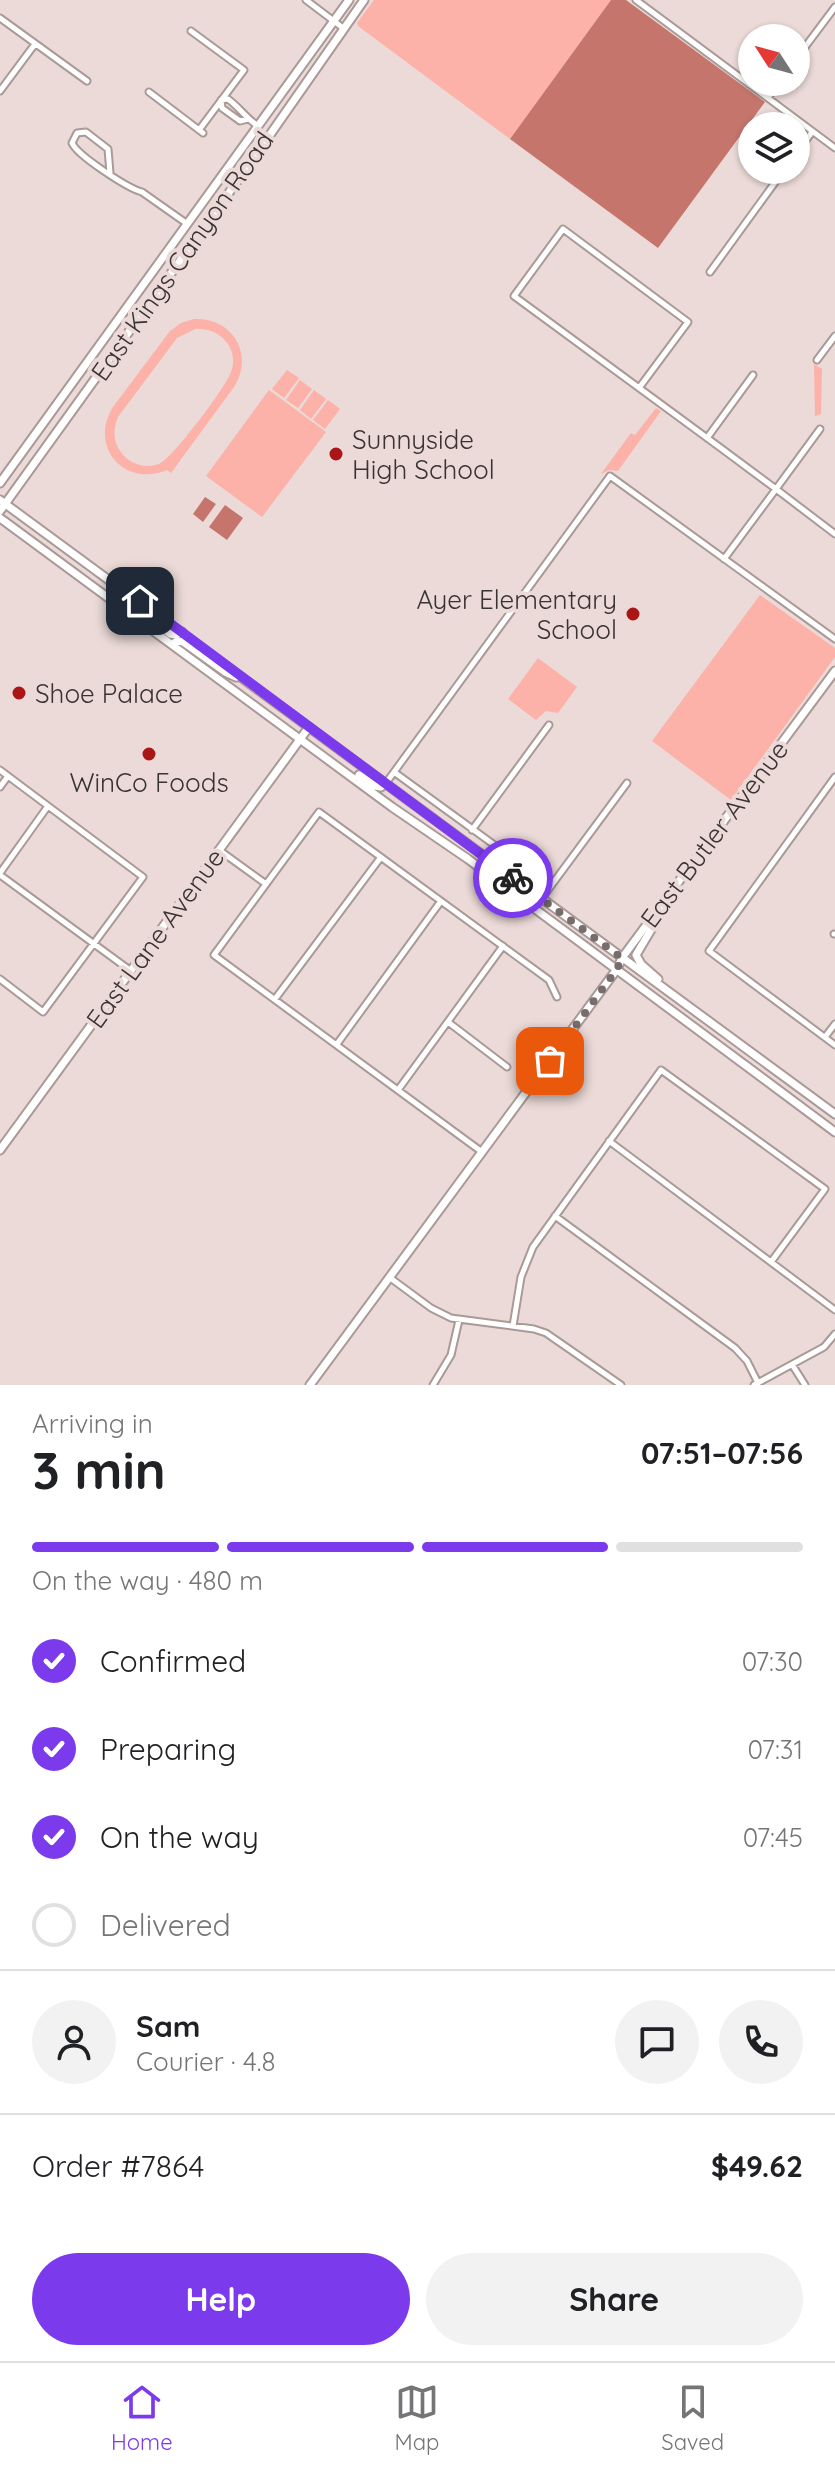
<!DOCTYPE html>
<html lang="en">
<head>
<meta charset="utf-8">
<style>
  body { margin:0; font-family:Quicksand,sans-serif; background:#f2f2f2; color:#202124; height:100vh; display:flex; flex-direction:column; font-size:30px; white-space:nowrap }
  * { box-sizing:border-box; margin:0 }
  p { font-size:26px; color:#757577 }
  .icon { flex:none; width:44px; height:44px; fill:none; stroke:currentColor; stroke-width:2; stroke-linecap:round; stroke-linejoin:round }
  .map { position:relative; height:1385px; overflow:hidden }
  .sheet { display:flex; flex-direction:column; background:#fff; flex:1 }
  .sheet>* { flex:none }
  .needle { width:52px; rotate:306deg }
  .tools { position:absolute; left:738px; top:24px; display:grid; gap:16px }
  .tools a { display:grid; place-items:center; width:72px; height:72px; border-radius:50%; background:#fff; box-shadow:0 2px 6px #0004; font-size:40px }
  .pin { position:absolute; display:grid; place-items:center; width:68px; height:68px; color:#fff; margin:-34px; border-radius:16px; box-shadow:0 4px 12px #0006 }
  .courier { position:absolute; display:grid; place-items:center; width:80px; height:80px; margin:-40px; border:6px solid #7c3aed; border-radius:50%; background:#fff; color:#222; box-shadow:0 2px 10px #0007 }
  .summary em { font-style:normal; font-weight:700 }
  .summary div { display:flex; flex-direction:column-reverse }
  .summary { display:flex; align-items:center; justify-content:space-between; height:136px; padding:0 32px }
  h1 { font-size:52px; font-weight:700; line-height:60px }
  .bar { display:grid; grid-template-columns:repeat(4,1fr); gap:12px 8px; align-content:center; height:96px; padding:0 32px }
  .bar i { height:10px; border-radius:6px; background:#e0e0e0 }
  .bar .active { background:#7c3aed }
  .bar p { grid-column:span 4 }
  .line { display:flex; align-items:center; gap:20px; padding:0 32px; border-top:2px solid #e0e0e0 }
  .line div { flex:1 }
  .round { display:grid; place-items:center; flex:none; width:84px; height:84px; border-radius:42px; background:#f2f2f2 }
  ol { padding:0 32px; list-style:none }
  li { display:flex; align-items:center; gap:24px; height:88px }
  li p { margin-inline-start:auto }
  li .icon { padding:8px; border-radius:50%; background:#7c3aed; color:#fff; stroke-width:4 }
  li:last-child { color:#757577 }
  li i { width:44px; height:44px; border:4px solid #e0e0e0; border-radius:50% }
  .primary-button { display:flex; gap:16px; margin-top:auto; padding:16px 32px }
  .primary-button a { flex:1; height:92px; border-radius:48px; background:#7c3aed; color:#fff; font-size:32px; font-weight:700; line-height:92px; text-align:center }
  .primary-button a+a { background:#f2f2f2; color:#202124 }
  .tabs { display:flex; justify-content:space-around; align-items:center; height:112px; border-top:2px solid #e0e0e0; background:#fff; font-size:22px; color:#757577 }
  .tabs a { display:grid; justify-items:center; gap:4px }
  .tabs .active { color:#7c3aed }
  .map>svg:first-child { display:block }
  .green { fill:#fcb2a8; fill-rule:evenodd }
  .water { fill:#c5756b }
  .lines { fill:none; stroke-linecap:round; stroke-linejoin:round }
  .minor-casing { stroke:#a99a97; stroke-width:9 }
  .tertiary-casing { stroke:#a99a97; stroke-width:11 }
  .secondary-casing { stroke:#a99a97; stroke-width:11 }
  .minor { stroke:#fff; stroke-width:5 }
  .tertiary { stroke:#fff; stroke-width:7 }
  .secondary { stroke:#fff; stroke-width:7 }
  .done { stroke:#776d6c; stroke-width:8; stroke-dasharray:0 14.4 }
  .route { stroke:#7c3aed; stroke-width:10 }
  .poi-dot { fill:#a91615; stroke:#ebdad7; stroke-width:3 }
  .labels { text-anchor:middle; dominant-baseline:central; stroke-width:8; stroke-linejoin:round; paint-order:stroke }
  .street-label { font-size:26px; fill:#393332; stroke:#ebdad7 }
  .poi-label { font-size:26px; fill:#393332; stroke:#ebdad7; text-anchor:start }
</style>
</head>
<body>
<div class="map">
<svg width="835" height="1385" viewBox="0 0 835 1385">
  <rect width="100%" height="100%" fill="#ebdad7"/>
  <path class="green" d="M 374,0 L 611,0 L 510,139 L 358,26 L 357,23 Z
    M 194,319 C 232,317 255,354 234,387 L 171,473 L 167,470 C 125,488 88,447 113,407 L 170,331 L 181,323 ZM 195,329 C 219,327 240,348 231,372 C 226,387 172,459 159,464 C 145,469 129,464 121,452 C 113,442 113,429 118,417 L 177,338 Z
    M 814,364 L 822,369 L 821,414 L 815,416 Z
    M 287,370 L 299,378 L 284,398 L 272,389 Z
    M 300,380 L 312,389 L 298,408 L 286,400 Z
    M 269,390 L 326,432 L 262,517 L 206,476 Z
    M 314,390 L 326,399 L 311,419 L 300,410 Z
    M 328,400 L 340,409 L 325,429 L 313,420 Z
    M 656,408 L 661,411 L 618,471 L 609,470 L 601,474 L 631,433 L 635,435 Z
    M 760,595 L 835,648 L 835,657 L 731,800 L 652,741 Z
    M 538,658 L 577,687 L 558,713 L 546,711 L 536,720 L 508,699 Z"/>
  <path class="water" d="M 611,0 L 626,0 L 765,102 L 658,248 L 510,139 Z
    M 205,497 L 216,504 L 203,522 L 193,514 Z
    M 225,505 L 243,518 L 227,540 L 209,527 Z"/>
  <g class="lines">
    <defs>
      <path id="minor" d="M 306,0 L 343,28
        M 636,0 L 835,148
        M 0,18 L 87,81
        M 191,31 L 244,70 L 199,130
        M 796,59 L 835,7
        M 0,91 L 35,44
        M 149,92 L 203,133
        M 768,98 L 779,82
        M 248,119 L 240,121 L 222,108 L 221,100 L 228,99 C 241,109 246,118 258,126
        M 796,154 L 812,132
        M 110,173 L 108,149 L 86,132 L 77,133 L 72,143 C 77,155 127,188 142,192 L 186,223
        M 710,272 L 784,170
        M 817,360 L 835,336
        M 639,388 L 688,322 L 563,229 L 514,296 C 601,360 689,424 776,489 L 724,559
        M 820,429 L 776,489 L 835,534
        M 707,438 L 753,375
        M 0,770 L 48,806 L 0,873
        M 394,772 L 526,868 L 554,882
        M 835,777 L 709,951 L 835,1045
        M 386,783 L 610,476 L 835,639
        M 0,787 L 8,776
        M 472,830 L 549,725
        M 219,850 L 266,884
        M 0,875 L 131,971
        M 542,898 L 627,783
        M 834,934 L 835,934
        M 0,979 L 43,1012 L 143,877 L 48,806
        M 275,999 L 381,857
        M 448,1022 L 507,1067
        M 825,1037 L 835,1024
        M 337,1044 L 441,901
        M 398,1090 L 503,946
        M 609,1141 L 835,1310
        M 482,1152 L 214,955 L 319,812 L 549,980 L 557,997
        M 555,1216 L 735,1348 L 747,1361 L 758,1383
        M 389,1277 L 431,1308 L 451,1318 L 534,1329 L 546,1333 L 621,1385
        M 513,1326 L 521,1277 L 533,1247 L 661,1070 L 825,1189 L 771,1262
        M 793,1366 L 805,1385
        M 433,1385 L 451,1355 L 459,1320
        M 754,1385 L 824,1347 L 835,1334"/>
      <path id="tertiary" d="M 0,1150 L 309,727
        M 310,1385 L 617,969 L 622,958 L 835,671"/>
      <path id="secondary" d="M 0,483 L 349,0
        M 0,500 L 835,1114
        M 0,511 L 246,169 L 364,0
        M 0,518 L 392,807 L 468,859 L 835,1132
        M 115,599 L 132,606 L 170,634 L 176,635 L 182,632
        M 172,644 L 178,641 L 183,642 L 225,672 L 236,677
        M 359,775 L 375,786 L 381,787 L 386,783
        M 658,979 L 641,964 L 636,955 L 655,923 L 660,908"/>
    </defs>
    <use href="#minor" class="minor-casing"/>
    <use href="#tertiary" class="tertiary-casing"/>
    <use href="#secondary" class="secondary-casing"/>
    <use href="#minor" class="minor"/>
    <use href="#tertiary" class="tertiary"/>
    <use href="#secondary" class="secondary"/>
  </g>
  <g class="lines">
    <path class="done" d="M 513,878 L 622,958 L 617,969 L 550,1061"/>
    <path class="route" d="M 140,601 L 513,878"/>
  </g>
  <g class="poi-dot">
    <circle cx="336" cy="454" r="8"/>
    <circle cx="633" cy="614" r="8"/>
    <circle cx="19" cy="693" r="8"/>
    <circle cx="149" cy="754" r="8"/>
  </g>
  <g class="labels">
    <g class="street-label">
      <text transform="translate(182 256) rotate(-55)">East Kings Canyon Road</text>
      <text transform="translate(714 834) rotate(-53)">East Butler Avenue</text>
      <text transform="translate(155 938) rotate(-54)">East Lane Avenue</text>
    </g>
    <g class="poi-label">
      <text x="352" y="439">Sunnyside<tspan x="352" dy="30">High School</tspan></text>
      <text x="617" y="599" text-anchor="end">Ayer Elementary<tspan x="617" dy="30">School</tspan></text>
      <text x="35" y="693">Shoe Palace</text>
      <text x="149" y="782" text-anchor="middle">WinCo Foods</text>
    </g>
  </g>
</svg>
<div class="tools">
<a><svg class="needle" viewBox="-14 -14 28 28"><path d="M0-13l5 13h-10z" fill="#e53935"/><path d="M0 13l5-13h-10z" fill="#757577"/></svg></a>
<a><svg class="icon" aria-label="layers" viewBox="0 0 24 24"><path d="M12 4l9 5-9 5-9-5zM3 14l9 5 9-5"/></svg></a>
</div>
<div class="pin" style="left:550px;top:1061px;background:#ea580c"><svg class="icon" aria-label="bag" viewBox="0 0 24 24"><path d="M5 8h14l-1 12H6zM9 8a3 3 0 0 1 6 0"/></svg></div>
<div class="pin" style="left:140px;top:601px;background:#1f2937"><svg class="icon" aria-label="home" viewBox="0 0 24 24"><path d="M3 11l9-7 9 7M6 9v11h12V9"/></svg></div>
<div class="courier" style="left:513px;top:878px"><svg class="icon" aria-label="bike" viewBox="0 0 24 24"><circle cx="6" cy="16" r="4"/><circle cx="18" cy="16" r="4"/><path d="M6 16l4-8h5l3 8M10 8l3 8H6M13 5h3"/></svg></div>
</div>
<section class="sheet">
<div class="summary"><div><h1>3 min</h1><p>Arriving in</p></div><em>07:51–07:56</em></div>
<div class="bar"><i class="active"></i><i class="active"></i><i class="active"></i><i></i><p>On the way · 480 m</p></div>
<ol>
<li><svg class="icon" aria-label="check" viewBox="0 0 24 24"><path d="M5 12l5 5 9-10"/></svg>Confirmed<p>07:30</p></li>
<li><svg class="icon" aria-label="check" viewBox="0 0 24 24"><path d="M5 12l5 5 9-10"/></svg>Preparing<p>07:31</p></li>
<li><svg class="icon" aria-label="check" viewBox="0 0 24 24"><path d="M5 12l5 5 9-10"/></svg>On the way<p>07:45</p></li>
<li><i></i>Delivered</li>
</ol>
<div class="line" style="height:144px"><a class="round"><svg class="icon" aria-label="person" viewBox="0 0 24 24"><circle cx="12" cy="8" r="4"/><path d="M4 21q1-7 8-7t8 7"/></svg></a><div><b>Sam</b><p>Courier · 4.8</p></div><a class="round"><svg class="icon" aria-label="chat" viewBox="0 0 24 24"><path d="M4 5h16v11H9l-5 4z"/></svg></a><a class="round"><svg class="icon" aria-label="phone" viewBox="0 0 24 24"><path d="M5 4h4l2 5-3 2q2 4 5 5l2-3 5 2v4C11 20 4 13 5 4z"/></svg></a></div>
<div class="line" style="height:104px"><div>Order #7864</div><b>$49.62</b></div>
<div class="primary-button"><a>Help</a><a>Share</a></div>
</section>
<nav class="tabs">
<a class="active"><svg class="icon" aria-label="home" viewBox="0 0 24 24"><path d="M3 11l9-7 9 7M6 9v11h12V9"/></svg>Home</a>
<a><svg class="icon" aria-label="map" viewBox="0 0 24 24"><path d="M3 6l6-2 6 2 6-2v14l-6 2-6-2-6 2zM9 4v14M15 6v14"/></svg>Map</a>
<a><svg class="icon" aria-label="saved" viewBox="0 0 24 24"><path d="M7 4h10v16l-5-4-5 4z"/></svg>Saved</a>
</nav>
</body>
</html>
